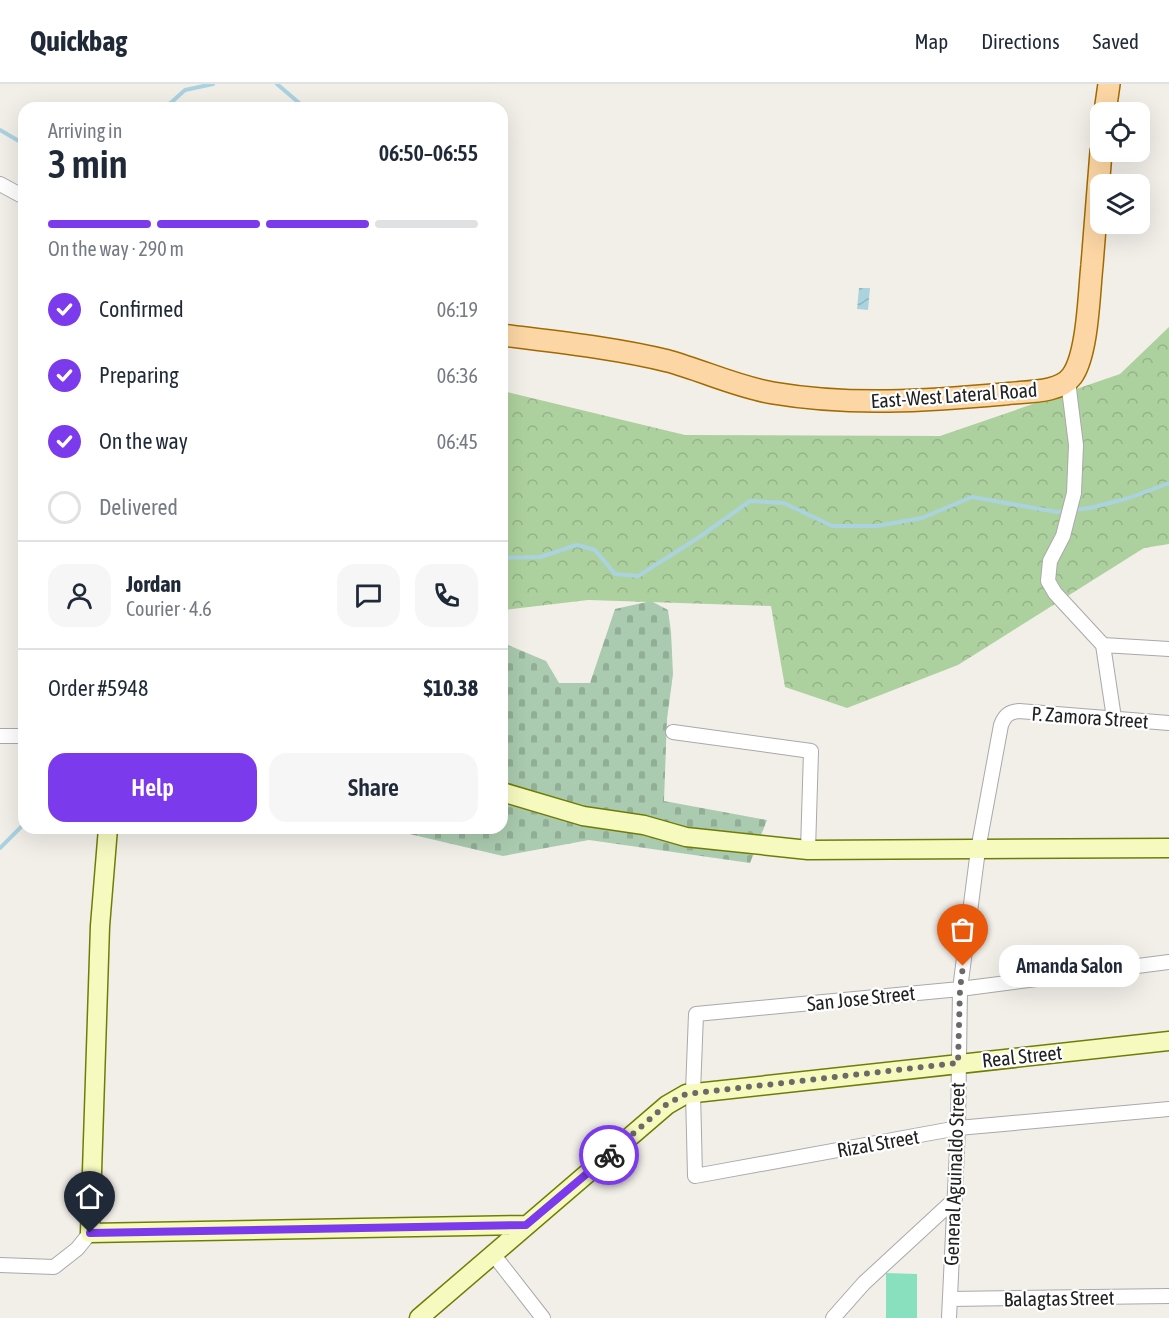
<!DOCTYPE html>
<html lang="en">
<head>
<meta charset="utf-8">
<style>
  body { margin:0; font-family:"Asap Condensed",sans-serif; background:#f6f6f7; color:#1f2937; height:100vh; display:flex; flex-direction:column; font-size:22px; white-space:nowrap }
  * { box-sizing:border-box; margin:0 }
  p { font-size:20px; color:#747a83 }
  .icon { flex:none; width:33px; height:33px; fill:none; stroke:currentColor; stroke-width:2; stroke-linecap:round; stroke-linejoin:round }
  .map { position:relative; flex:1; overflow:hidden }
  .side { position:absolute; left:18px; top:18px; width:490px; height:732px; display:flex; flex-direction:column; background:#fff; border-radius:18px; box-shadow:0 6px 24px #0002 }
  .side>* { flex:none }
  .buttons { position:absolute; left:1090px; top:18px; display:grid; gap:12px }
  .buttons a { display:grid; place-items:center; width:60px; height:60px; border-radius:12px; background:#fff; box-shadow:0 6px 24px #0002; font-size:30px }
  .pin { position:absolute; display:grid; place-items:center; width:51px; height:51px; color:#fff; margin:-62px -26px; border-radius:50% 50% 50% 0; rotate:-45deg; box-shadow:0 0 6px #0007 }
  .pin .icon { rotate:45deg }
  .courier { position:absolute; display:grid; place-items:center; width:60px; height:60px; margin:-30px; border:4px solid #7c3aed; border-radius:50%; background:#fff; color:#222; box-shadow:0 2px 8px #0007 }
  .bubble { position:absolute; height:42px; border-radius:18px; background:#fff; box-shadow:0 6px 24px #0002; font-size:20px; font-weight:600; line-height:42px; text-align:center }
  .head em { font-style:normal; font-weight:600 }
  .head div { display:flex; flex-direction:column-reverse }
  .head { display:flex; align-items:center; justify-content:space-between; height:102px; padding:0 30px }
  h1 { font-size:39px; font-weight:600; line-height:45px }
  .bar { display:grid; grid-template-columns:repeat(4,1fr); gap:9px 6px; align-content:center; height:72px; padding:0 30px }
  .bar i { height:8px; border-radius:4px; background:#e0e1e3 }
  .bar .active { background:#7c3aed }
  .bar p { grid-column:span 4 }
  .line { display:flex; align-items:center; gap:15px; padding:0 30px; border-top:2px solid #e0e1e3 }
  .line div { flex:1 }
  .round { display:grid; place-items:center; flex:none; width:63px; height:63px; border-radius:18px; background:#f6f6f7 }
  ol { padding:0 30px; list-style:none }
  li { display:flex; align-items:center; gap:18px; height:66px }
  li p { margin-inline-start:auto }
  li .icon { padding:6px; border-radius:50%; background:#7c3aed; color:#fff; stroke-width:4 }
  li:last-child { color:#747a83 }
  li i { width:33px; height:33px; border:3px solid #e0e1e3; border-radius:50% }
  .primary-button { display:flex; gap:12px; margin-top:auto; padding:12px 30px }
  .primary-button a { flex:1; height:69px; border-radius:18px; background:#7c3aed; color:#fff; font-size:24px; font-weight:600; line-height:69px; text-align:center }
  .primary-button a+a { background:#f6f6f7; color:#1f2937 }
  header { display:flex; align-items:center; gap:36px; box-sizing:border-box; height:84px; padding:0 30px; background:#fff; border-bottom:2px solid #e0e1e3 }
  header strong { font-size:28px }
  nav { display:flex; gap:33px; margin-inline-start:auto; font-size:21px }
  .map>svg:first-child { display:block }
  .forest { fill:url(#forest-crowns) }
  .cemetery { fill:url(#cemetery-stones) }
  .pitch { fill:#88e0be }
  .water { fill:url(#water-waves) }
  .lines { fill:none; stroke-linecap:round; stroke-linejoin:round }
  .stream { stroke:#aad3df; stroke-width:4 }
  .street-casing { stroke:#a9a9a9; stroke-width:16 }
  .secondary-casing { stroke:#707d05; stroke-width:21 }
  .primary-casing { stroke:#a06b00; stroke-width:24 }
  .street { stroke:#fff; stroke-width:14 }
  .secondary { stroke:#f7fabf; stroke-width:18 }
  .primary { stroke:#fcd6a4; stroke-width:21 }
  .done { stroke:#6b6a68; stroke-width:6; stroke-dasharray:0 10.8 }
  .route { stroke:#7c3aed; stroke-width:8 }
  .labels { text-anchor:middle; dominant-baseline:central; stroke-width:4.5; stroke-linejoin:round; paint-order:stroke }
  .street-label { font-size:20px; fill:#222; stroke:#fff }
</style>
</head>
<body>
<header>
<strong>Quickbag</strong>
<nav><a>Map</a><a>Directions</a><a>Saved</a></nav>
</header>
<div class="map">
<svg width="1169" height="1234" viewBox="0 0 1169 1234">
  <defs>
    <pattern id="forest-crowns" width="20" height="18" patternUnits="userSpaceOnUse" patternTransform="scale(1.5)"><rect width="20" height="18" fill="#add19e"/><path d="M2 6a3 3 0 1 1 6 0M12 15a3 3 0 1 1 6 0" fill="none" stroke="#95b388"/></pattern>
    <pattern id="cemetery-stones" width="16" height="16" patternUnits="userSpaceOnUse" patternTransform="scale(1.5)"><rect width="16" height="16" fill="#aacbaf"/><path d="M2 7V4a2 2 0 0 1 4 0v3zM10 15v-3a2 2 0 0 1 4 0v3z" fill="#92ae96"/></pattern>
    <pattern id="water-waves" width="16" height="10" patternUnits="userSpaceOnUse" patternTransform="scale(1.5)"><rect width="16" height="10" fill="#aad3df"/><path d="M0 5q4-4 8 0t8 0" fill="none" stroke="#92b5bf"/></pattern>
  </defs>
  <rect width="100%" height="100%" fill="#f2efe9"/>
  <path class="forest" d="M 1169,243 L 1169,460 L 1144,464 L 958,581 L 847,624 L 785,603 L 771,522 L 588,516 L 503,526 L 503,307 L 685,351 L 940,352 L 1120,290 Z"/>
  <path class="cemetery" d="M 651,517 L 668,526 L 671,548 L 673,590 L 667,635 L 664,717 L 767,736 L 750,779 L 589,756 L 503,772 L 384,744 L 502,744 L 503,559 L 546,577 L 559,599 L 590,599 L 615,525 Z"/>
  <path class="pitch" d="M 886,1189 L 917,1190 L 917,1234 L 886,1234 Z"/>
  <path class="water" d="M 859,204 L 870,204 L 868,226 L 857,225 Z"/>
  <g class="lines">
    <path class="stream" d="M 277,0 L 305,24
      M 165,24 L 185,6 L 213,0
      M 0,46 L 24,60
      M 502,474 L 540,473 L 577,461 L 595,466 L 615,490 L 638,492 L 698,454 L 750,417 L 784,419 L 832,442 L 877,442 L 922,434 L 972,413 L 1057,428 L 1090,424 L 1129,414 L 1169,399
      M 0,764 L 24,740"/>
    <defs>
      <path id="street" d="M 0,100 L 24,113
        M 1068,297 L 1076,361 L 1074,409 L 1063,452 L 1050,477 L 1048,497 L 1055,509 L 1103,561 L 1114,634
        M 1103,561 L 1169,565
        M 673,648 L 811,667 L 808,766
        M 0,652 L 24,652
        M 1169,878 L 960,905 L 696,930 L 693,1008 L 695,1092 L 958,1044 L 1169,1025
        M 493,1170 L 543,1234
        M 0,1181 L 54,1183 L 77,1165 L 90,1149
        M 950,1215 L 1169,1212
        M 833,1234 L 864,1199 L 955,1115
        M 949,1234 L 958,1044 L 960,905 L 978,766 L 1001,641 C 1005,631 1009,628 1019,627 L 1169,639"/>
      <path id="secondary" d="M 502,708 L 583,732 L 644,741 L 686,753 L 808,766 L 1169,764
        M 108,744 L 100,842 L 90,1149 L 526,1141
        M 419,1234 L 667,1021 L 686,1010 L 1169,957"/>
      <path id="primary" d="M 1105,28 L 1109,0
        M 502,251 C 557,258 615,264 668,277 C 704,287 737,303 773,309 C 849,322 927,317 1004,310 C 1024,307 1059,310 1072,292 C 1088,270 1089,208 1092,181 C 1095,143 1098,105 1101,68"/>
    </defs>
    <use href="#street" class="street-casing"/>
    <use href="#secondary" class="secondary-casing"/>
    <use href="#primary" class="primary-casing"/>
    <use href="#street" class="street"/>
    <use href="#secondary" class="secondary"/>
    <use href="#primary" class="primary"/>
  </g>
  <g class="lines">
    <path class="done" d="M 609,1071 L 667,1020 L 686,1010 L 958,979 L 960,905 L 963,882"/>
    <path class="route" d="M 90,1149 L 526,1141 L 609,1071"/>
  </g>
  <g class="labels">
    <g class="street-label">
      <text transform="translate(954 311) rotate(-4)">East-West Lateral Road</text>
      <text transform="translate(1090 633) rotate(4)">P. Zamora Street</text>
      <text transform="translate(861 914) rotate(-6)">San Jose Street</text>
      <text transform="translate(1022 972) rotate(-6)">Real Street</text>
      <text transform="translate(878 1059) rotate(-10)">Rizal Street</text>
      <text transform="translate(954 1090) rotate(-88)">General Aguinaldo Street</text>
      <text transform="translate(1059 1214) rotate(-1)">Balagtas Street</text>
    </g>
  </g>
</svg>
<div class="buttons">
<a><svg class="icon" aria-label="locate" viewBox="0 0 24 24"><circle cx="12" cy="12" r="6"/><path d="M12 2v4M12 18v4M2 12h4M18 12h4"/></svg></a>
<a><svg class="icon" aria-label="layers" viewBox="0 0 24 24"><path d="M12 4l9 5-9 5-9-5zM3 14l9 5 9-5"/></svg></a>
</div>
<div class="pin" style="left:963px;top:882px;background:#ea580c"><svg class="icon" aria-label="bag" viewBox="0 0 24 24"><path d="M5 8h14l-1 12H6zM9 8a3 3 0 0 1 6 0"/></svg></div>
<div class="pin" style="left:90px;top:1149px;background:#1f2937"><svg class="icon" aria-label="home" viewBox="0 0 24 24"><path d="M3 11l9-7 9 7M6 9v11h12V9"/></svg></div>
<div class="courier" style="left:609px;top:1071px"><svg class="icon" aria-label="bike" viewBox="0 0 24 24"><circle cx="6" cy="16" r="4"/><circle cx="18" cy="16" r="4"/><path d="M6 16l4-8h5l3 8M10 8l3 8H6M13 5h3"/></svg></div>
<div class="bubble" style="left:999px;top:861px;width:141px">Amanda Salon</div>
<section class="side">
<div class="head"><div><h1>3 min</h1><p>Arriving in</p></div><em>06:50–06:55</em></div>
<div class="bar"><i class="active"></i><i class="active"></i><i class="active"></i><i></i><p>On the way · 290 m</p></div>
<ol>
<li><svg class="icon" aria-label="check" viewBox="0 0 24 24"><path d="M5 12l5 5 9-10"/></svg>Confirmed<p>06:19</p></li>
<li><svg class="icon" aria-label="check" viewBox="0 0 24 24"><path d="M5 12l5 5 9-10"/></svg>Preparing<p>06:36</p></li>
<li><svg class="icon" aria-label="check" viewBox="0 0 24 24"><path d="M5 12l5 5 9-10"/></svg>On the way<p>06:45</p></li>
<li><i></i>Delivered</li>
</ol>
<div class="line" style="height:108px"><a class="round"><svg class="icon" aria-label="person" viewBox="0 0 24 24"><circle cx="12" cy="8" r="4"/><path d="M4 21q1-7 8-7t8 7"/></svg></a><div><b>Jordan</b><p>Courier · 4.6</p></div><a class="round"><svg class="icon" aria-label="chat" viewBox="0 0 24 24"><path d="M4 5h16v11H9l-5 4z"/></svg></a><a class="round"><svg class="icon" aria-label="phone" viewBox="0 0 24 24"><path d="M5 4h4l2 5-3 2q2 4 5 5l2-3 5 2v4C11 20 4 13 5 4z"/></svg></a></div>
<div class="line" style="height:78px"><div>Order #5948</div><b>$10.38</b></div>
<div class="primary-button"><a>Help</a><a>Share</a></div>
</section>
</div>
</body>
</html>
